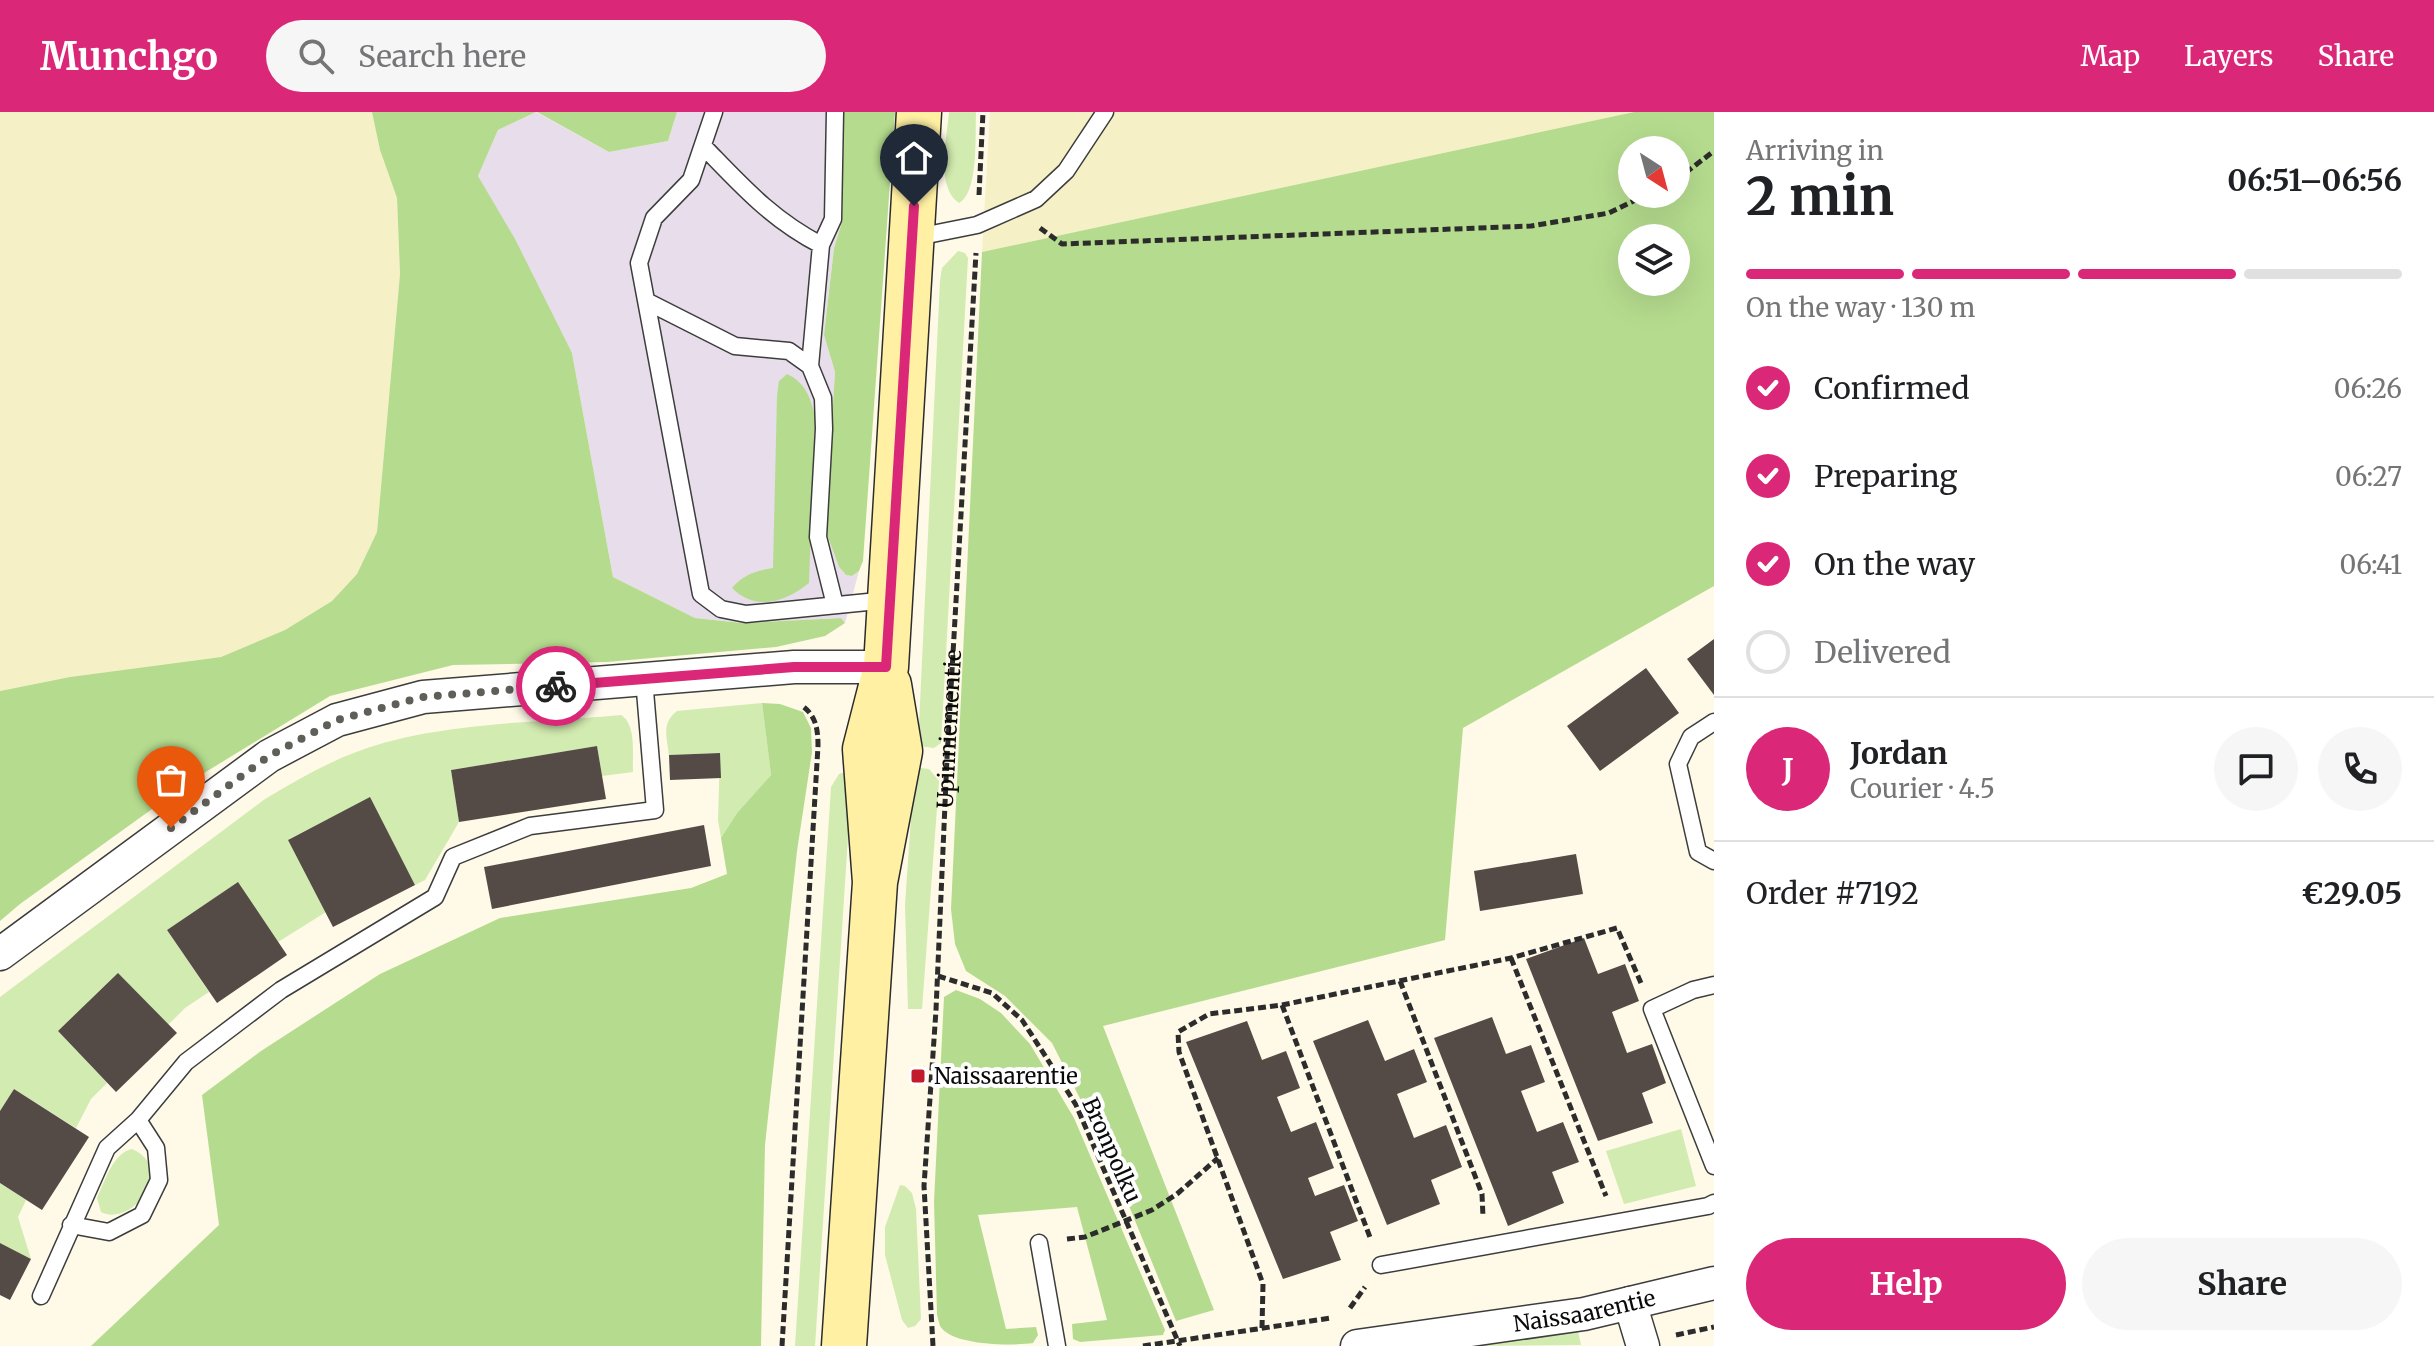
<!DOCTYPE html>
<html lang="en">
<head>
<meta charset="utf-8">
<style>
  body { margin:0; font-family:Merriweather,serif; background:#f6f6f6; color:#202124; height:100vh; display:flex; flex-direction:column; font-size:30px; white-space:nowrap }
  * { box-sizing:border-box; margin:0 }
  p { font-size:26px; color:#757577 }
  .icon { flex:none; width:44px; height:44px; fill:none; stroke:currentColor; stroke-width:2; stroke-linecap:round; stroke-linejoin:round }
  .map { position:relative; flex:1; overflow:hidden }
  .drawer { display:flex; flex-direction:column; background:#fff; width:720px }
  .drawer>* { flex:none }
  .needle { width:52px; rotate:144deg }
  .fabs { position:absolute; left:1618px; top:24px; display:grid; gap:16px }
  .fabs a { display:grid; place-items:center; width:72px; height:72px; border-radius:50%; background:#fff; box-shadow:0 8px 32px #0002; font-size:40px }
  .pin { position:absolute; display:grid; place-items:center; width:68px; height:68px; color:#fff; margin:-82px -34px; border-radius:50% 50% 50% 0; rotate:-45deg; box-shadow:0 0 8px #0007 }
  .pin .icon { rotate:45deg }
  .courier { position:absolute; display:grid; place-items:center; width:80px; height:80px; margin:-40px; border:6px solid #db2777; border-radius:50%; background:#fff; color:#222; box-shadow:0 2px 10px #0007 }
  .head em { font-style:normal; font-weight:700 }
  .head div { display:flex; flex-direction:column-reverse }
  .head { display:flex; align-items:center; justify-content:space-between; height:136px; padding:0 32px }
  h1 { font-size:52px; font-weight:700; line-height:60px }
  .bar { display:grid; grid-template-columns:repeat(4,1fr); gap:12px 8px; align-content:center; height:96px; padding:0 32px }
  .bar i { height:10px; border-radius:6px; background:#e0e0e0 }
  .bar .active { background:#db2777 }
  .bar p { grid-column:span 4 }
  .line { display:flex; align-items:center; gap:20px; padding:0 32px; border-top:2px solid #e0e0e0 }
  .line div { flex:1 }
  .round { display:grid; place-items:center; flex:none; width:84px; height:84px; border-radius:42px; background:#f6f6f6 }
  ol { padding:0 32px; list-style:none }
  li { display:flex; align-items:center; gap:24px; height:88px }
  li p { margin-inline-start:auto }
  li .icon { padding:8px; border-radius:50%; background:#db2777; color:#fff; stroke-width:4 }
  li:last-child { color:#757577 }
  li i { width:44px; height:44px; border:4px solid #e0e0e0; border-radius:50% }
  .button { display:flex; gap:16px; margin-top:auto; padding:16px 32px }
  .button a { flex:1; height:92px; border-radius:48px; background:#db2777; color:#fff; font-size:32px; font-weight:700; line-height:92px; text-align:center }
  .button a+a { background:#f6f6f6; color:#202124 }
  header { display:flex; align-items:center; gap:48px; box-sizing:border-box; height:112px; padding:0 40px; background:#db2777; color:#fff }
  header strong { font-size:38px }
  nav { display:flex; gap:44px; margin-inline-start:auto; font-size:28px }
  .search { width:560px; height:72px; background:#f6f6f6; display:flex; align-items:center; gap:20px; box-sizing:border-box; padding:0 28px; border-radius:44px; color:#757577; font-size:30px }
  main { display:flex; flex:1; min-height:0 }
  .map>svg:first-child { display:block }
  .industrial { fill:#e8ddeb }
  .farmland { fill:#f6f0c7 }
  .green { fill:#d2ebb0 }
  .forest { fill:#b5dc8e; fill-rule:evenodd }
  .building { fill:#544b46 }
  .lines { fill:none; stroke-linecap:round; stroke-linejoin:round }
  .service-casing { stroke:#3d3d3d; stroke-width:19 }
  .minor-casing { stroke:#3d3d3d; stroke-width:35 }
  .secondary-casing { stroke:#2c2c2c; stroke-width:47 }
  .path { stroke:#2c2c2c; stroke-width:5; stroke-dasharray:8 4; stroke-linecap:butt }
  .service { stroke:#fff; stroke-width:16 }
  .minor { stroke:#fff; stroke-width:32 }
  .secondary { stroke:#fff0a3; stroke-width:44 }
  .done { stroke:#605e58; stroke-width:8; stroke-dasharray:0 14.4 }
  .route { stroke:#db2777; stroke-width:10 }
  .poi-dot { fill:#c11b2c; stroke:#fff; stroke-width:3 }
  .labels { text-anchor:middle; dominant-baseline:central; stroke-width:8; stroke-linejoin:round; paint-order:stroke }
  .street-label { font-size:22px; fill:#0a0a0a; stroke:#fff }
  .poi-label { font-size:22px; fill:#0a0a0a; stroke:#fff; text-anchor:start }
</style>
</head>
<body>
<header>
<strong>Munchgo</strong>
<div class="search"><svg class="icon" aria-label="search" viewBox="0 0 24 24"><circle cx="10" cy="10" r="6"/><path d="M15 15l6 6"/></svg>Search here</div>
<nav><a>Map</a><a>Layers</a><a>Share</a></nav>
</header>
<main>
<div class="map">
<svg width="1714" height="1234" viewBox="0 0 1714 1234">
  <rect width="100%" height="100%" fill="#fff9e8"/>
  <path class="industrial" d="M 536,0 L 609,40 L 668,29 L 677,0 L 844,0 L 842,110 L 834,136 L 824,223 L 835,260 L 825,417 L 839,455 L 846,463 L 852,464 L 859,459 L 845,511 L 841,506 L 742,511 L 695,506 L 613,465 L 572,241 L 478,64 L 498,18 Z"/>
  <path class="farmland" d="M 0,0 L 372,0 L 380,38 L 397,86 L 400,162 L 377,420 L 357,462 L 332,489 L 285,518 L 221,545 L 70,565 L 0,579 Z
    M 990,0 L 1634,0 L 982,140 Z"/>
  <path class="green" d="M 949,0 L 976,0 C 975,22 979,81 959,91 C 935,75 947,26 949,0 Z
    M 958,139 L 965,141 L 968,146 L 941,631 L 934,636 L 918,634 L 940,169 L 942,156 Z
    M 762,591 L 771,663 L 737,701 L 721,726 L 718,708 L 720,641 L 669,643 C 667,626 661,611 677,599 Z
    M 621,603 C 637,613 632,643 633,660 L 602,664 L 597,634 L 451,658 L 459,710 L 425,768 L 415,773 L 370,686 L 289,727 L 326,800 L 278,830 L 238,771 L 167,818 L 209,880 L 185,896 L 168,913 L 58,919 L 107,971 L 91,987 L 76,1016 L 14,977 L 0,999 L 0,885 L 265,687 C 295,669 326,651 359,639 C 436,610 538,611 621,603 Z
    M 920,656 L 929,657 L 939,669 L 922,897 L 908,897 L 905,793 L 913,676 L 916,660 Z
    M 848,659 L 852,663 L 815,1234 L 795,1234 L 831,675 L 839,662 Z
    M 1681,1017 L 1696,1074 L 1624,1092 L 1606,1039 Z
    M 132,1037 C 177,1056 132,1116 101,1100 L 97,1086 C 105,1069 113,1041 132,1037 Z
    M 0,1071 L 26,1088 L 18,1105 L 31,1147 L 0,1131 Z
    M 900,1073 L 905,1074 L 912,1081 L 916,1097 L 921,1207 L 915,1214 L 908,1216 L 902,1208 L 885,1143 L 885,1115 Z
    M 1577,1215 L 1581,1233 L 1461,1234 Z"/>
  <path class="forest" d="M 372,0 L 536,0 L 498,18 L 478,64 L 515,127 L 572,241 L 613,465 L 695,506 L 742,511 L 841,506 L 845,511 L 825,524 L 776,535 L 607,550 L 453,553 L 330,584 L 191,669 L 20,792 L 0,809 L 0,579 L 70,565 L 221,545 L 285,518 L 332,489 L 357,462 L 377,420 L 400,162 L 397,86 L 380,38 Z
    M 537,0 L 677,0 L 668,29 L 609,40 Z
    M 844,0 L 895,0 L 863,449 L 859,459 L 852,464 L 846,463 L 839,455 L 825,417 L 835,260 L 824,223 L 834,136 L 842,110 Z
    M 1634,0 L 1714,0 L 1714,474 L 1463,616 L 1445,828 L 1103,914 L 1214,1198 L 1176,1209 L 1107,1040 L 1052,931 L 1005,884 L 966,859 L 955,832 L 951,797 L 982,140 ZM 1632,38 L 1676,38 L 1676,82 L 1632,82 ZM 1632,126 L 1676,126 L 1676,170 L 1632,170 Z
    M 787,262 C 806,271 810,285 815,304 L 809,471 C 785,490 756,500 732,476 C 744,462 755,459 773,456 L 777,284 L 779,269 Z
    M 762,591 L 780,592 L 803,600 L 811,616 L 812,640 L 797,739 L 765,1033 L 761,1234 L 91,1234 L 219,1113 L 202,983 L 261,939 L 380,862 L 500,806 L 691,776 L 727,762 L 721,726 L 737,701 L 771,663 Z
    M 956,878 L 980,887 L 1001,901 L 1030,932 L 1074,1006 L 1165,1218 L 1163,1223 L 1080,1230 L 1073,1227 L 1072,1212 L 1107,1208 L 1077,1095 L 978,1103 L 1006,1217 L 1036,1215 L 1038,1223 L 1033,1231 C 1012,1234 952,1234 940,1214 C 940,1214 937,1203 937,1202 L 934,1090 L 944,885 Z"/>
  <path class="building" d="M 1714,527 L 1714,583 L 1687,547 Z
    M 1646,556 L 1679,601 L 1600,659 L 1567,614 Z
    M 597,634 L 606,687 L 459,710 L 451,658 Z
    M 720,641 L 721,666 L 670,668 L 669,643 Z
    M 370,685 L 415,773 L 333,815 L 288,728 Z
    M 704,713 L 711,754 L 492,797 L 484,755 Z
    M 1576,742 L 1583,782 L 1480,799 L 1474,759 Z
    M 238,770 L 287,843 L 217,891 L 167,818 Z
    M 1584,826 L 1598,862 L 1625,852 L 1639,889 L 1612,900 L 1627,941 L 1652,932 L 1666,971 L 1642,981 L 1653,1011 L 1598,1029 L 1526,847 Z
    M 118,861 L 177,921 L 116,980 L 58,919 Z
    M 1492,905 L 1506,942 L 1531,933 L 1545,970 L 1521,979 L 1537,1020 L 1563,1010 L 1579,1050 L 1552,1060 L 1564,1091 L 1508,1114 L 1434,926 Z
    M 1368,908 L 1385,949 L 1414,937 L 1427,970 L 1397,982 L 1414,1026 L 1446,1013 L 1462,1055 L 1431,1068 L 1440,1092 L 1387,1113 L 1313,929 Z
    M 1247,909 L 1262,948 L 1286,939 L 1300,976 L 1277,985 L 1291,1020 L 1316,1010 L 1334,1056 L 1308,1066 L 1315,1084 L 1344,1073 L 1358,1109 L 1330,1120 L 1341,1148 L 1283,1167 L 1186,930 Z
    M 14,977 L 89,1025 L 42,1098 L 0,1071 L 0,999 Z
    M 0,1131 L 31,1147 L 10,1188 L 0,1183 Z"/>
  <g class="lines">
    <defs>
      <path id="service" d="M 714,0 L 691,68 L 654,106 L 639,151 L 701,482 L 721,497 L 746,502 L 888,488
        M 704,35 C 742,74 771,107 821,133
        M 912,126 L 977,113 L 1036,87 L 1066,59 L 1105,0
        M 648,190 L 735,234 L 789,239 L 810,254 L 823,286 L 824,317 L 818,425 L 835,493
        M 810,254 L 821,133 L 833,107 L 835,0
        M 1714,610 L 1691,625 L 1678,652 L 1698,740 L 1714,749
        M 1714,873 L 1693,878 L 1652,897 L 1714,1054
        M 71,1113 L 109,1120 L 142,1103 L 159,1068 L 156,1036 L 138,1008
        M 1039,1131 L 1057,1234
        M 1381,1153 L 1708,1094 L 1714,1091
        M 41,1184 L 107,1036 L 138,1008 L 186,950 L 281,878 L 435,785 L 453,745 L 530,714 L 655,698 L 644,567"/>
      <g id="minor">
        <path d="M 0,842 L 269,644 L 337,608 L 423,585 L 794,555 L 886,555"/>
        <path d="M 1630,1191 L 1643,1234"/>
        <path id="s2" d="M 1357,1234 L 1584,1202 L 1714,1171"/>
      </g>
      <path id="secondary" d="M 875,770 L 865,637 L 886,555 L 919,0
        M 844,1234 L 875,770 L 900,639 L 889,573"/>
    </defs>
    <use href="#service" class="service-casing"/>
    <use href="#minor" class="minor-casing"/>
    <use href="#secondary" class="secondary-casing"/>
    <g class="path">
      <path d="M 1676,68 L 1714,39"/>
      <path d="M 979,83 L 983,0"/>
      <path d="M 1040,116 L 1062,132 L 1531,114 L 1609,101 L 1648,82"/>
      <path d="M 1511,846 L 1606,1084"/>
      <path d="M 938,864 L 992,881 L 1022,908 L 1046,945 L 1076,993 L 1180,1234"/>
      <path d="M 1400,869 L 1482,1082 L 1483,1105"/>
      <path d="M 1282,893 L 1371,1128"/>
      <path d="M 1067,1127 L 1085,1125 L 1152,1098 L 1177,1082 L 1218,1046"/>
      <path d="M 1350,1196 L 1365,1175"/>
      <path d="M 1262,1216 L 1263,1172 L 1179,940 L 1178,920 L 1209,902 L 1282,893 L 1511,846 L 1617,816 L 1641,871"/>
      <path d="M 1676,1223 L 1714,1215"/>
      <path d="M 782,1234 L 818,634 C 818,617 816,603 801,593"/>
      <path id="s1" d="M 933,1234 L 924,1074 L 936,898 L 947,646 L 976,141"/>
      <path d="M 1143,1234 L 1331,1206"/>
    </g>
    <use href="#service" class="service"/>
    <use href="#minor" class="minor"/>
    <use href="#secondary" class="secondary"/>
  </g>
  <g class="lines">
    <path class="done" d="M 171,716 L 269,644 L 337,608 L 423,585 L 556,574"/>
    <path class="route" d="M 556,574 L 794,555 L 886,555 L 914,94"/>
  </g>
  <rect class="poi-dot" x="910" y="956" width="16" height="16" rx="4"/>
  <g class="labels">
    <g class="street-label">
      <text stroke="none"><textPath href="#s1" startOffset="618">Upinniementie</textPath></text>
      <text transform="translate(1112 1038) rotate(66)">Bronpolku</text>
      <text stroke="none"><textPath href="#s2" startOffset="230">Naissaarentie</textPath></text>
    </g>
    <g class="poi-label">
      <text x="934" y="964">Naissaarentie</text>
    </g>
  </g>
</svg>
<div class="fabs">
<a><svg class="needle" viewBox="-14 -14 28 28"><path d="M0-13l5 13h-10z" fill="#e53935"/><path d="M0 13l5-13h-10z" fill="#757577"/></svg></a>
<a><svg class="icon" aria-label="layers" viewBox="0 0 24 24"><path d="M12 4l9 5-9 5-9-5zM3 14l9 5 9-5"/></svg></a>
</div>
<div class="pin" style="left:171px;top:716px;background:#ea580c"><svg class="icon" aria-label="bag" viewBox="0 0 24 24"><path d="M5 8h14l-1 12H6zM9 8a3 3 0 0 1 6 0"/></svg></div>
<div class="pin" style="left:914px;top:94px;background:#1f2937"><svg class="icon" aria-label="home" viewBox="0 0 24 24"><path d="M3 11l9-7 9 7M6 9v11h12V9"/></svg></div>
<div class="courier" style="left:556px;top:574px"><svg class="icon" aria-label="bike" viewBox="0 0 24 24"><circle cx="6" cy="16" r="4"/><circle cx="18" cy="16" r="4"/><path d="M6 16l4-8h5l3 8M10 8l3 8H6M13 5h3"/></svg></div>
</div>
<section class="drawer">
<div class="head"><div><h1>2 min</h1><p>Arriving in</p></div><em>06:51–06:56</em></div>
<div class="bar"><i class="active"></i><i class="active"></i><i class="active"></i><i></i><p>On the way · 130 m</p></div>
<ol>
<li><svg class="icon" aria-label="check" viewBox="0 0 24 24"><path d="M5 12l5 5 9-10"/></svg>Confirmed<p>06:26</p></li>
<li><svg class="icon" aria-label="check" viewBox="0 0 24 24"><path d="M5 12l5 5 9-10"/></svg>Preparing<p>06:27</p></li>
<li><svg class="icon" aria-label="check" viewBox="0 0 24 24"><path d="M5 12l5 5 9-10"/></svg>On the way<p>06:41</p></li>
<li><i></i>Delivered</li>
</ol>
<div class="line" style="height:144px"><b class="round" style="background:#db2777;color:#fff">J</b><div><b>Jordan</b><p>Courier · 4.5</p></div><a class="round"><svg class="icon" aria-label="chat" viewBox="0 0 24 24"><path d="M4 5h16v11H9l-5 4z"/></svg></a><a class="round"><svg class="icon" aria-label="phone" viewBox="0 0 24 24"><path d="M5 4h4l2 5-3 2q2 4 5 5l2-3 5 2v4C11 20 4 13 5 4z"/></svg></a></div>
<div class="line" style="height:104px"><div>Order #7192</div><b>€29.05</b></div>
<div class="button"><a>Help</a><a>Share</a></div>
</section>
</main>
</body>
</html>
